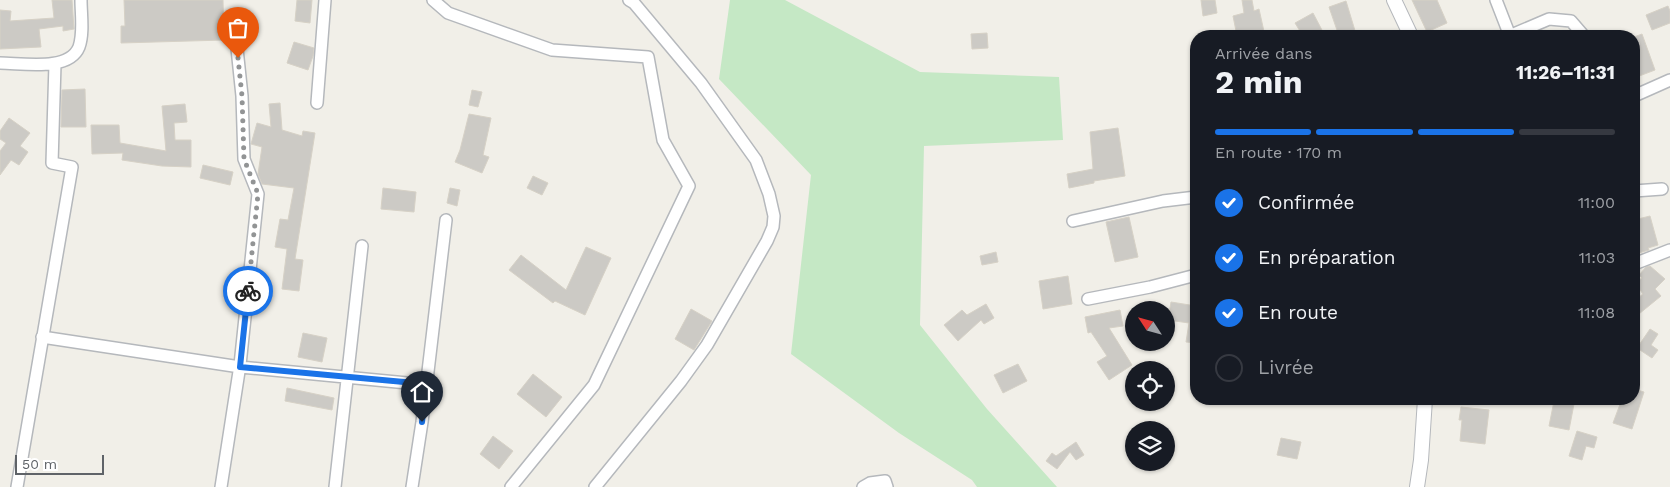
<!DOCTYPE html>
<html lang="fr">
<head>
<meta charset="utf-8">
<style>
  body { margin:0; font-family:"Work Sans",sans-serif; background:#242831; color:#f1f3f6; height:100vh; display:flex; flex-direction:column; font-size:19px; white-space:nowrap }
  * { box-sizing:border-box; margin:0 }
  p { font-size:16px; color:#9ea1a6 }
  .icon { flex:none; width:28px; height:28px; fill:none; stroke:currentColor; stroke-width:2; stroke-linecap:round; stroke-linejoin:round }
  .map { position:relative; flex:1; overflow:hidden }
  .panel { position:absolute; left:1190px; top:30px; width:450px; height:375px; display:flex; flex-direction:column; background:#171b24; border-radius:20px; box-shadow:0 1px 4px #0004 }
  .panel>* { flex:none }
  .needle { width:32px; rotate:306deg }
  .controls { position:absolute; left:1125px; top:301px; display:grid; gap:10px }
  .controls a { display:grid; place-items:center; width:50px; height:50px; border-radius:50%; background:#171b24; box-shadow:0 1px 4px #0004; font-size:25px }
  .scale { position:absolute; left:15px; bottom:12px; width:89px; box-sizing:border-box; padding-left:5px; border:2px solid #5f6368; border-top:0; font-size:14px; line-height:18px; white-space:nowrap; color:#5f6368; -webkit-text-stroke:4px #fff; paint-order:stroke }
  .pin { position:absolute; display:grid; place-items:center; width:42px; height:42px; color:#fff; margin:-51px -21px; border-radius:50% 50% 50% 0; rotate:-45deg; box-shadow:0 0 5px #0007 }
  .pin .icon { rotate:45deg }
  .courier { position:absolute; display:grid; place-items:center; width:50px; height:50px; margin:-25px; border:4px solid #1a73e8; border-radius:50%; background:#fff; color:#222; box-shadow:0 1px 6px #0007 }
  .headline em { font-style:normal; font-weight:700 }
  .headline div { display:flex; flex-direction:column-reverse }
  .headline { display:flex; align-items:center; justify-content:space-between; height:85px; padding:0 25px }
  h1 { font-size:32px; font-weight:700; line-height:38px }
  .bar { display:grid; grid-template-columns:repeat(4,1fr); gap:8px 5px; align-content:center; height:60px; padding:0 25px }
  .bar i { height:6px; border-radius:4px; background:#363941 }
  .bar .selected { background:#1a73e8 }
  .bar p { grid-column:span 4 }
  ol { padding:0 25px; list-style:none }
  li { display:flex; align-items:center; gap:15px; height:55px }
  li p { margin-inline-start:auto }
  li .icon { padding:5px; border-radius:50%; background:#1a73e8; color:#fff; stroke-width:4 }
  li:last-child { color:#9ea1a6 }
  li i { width:28px; height:28px; border:2px solid #363941; border-radius:50% }
  .map>svg:first-child { display:block }
  .green { fill:#c5e8c5 }
  .building { fill:#cccac5; stroke:#d6d1c6 }
  .lines { fill:none; stroke-linecap:round; stroke-linejoin:round }
  .minor-casing { stroke:#b5b8bc; stroke-width:14 }
  .tertiary-casing { stroke:#b5b8bc; stroke-width:16 }
  .minor { stroke:#fff; stroke-width:11 }
  .tertiary { stroke:#fff; stroke-width:14 }
  .done { stroke:#929495; stroke-width:5; stroke-dasharray:0 9 }
  .route { stroke:#1a73e8; stroke-width:6 }
</style>
</head>
<body>
<div class="map">
<svg width="1670" height="487" viewBox="0 0 1670 487">
  <rect width="100%" height="100%" fill="#f1efe8"/>
  <path class="green" d="M 730,0 L 785,0 L 920,72 L 1059,77 L 1063,140 L 924,146 L 920,325 L 987,409 L 1057,487 L 977,487 L 972,480 L 899,433 L 791,354 L 811,175 L 719,79 Z"/>
  <path class="building" d="M 52,0 L 72,0 L 74,29 L 63,31 L 63,26 L 39,29 L 41,47 L 0,49 L 0,10 L 11,11 L 10,21 L 54,18 Z
    M 124,0 L 223,0 L 224,40 L 121,43 L 121,26 L 125,26 Z
    M 297,0 L 312,0 L 310,23 L 295,21 Z
    M 1201,0 L 1215,0 L 1217,13 L 1203,16 Z
    M 1242,0 L 1252,0 L 1254,11 L 1259,9 L 1265,36 L 1237,36 L 1233,16 L 1244,13 Z
    M 1412,0 L 1437,0 L 1447,23 L 1427,32 Z
    M 1346,1 L 1356,34 L 1350,36 L 1339,36 L 1329,7 Z
    M 1668,6 L 1670,11 L 1670,23 L 1652,30 L 1646,15 Z
    M 1313,13 L 1323,32 L 1315,36 L 1303,36 L 1295,23 Z
    M 987,33 L 988,48 L 972,49 L 971,34 Z
    M 1642,34 L 1655,70 L 1634,78 L 1634,37 Z
    M 294,42 L 314,48 L 313,56 L 308,70 L 287,63 Z
    M 85,89 L 86,127 L 61,127 L 62,90 Z
    M 472,90 L 482,92 L 478,107 L 469,105 Z
    M 280,103 L 282,130 L 302,136 L 303,131 L 315,133 L 295,259 L 303,260 L 299,291 L 282,289 L 287,249 L 275,247 L 280,219 L 288,220 L 294,188 L 262,184 L 258,174 L 262,147 L 251,144 L 257,123 L 271,127 L 269,104 Z
    M 185,104 L 187,122 L 174,123 L 175,140 L 191,140 L 191,167 L 162,166 L 122,160 L 123,153 L 92,154 L 91,125 L 119,125 L 120,143 L 166,151 L 162,106 Z
    M 469,114 L 491,118 L 483,155 L 489,157 L 482,173 L 455,162 L 460,150 Z
    M 9,118 L 30,133 L 20,146 L 28,152 L 19,165 L 11,160 L 0,175 L 0,151 L 6,143 L 0,139 L 0,131 Z
    M 1118,128 L 1125,176 L 1094,181 L 1094,183 L 1069,188 L 1067,174 L 1093,169 L 1090,132 Z
    M 203,165 L 233,172 L 230,185 L 200,178 Z
    M 533,176 L 548,183 L 542,195 L 527,188 Z
    M 383,188 L 416,192 L 414,212 L 381,209 Z
    M 450,188 L 460,190 L 457,206 L 447,203 Z
    M 1650,216 L 1658,245 L 1648,248 L 1649,250 L 1635,254 L 1634,248 L 1634,220 Z
    M 1129,217 L 1138,257 L 1115,262 L 1106,222 Z
    M 586,247 L 611,258 L 585,315 L 555,301 L 553,303 L 509,270 L 521,255 L 566,290 Z
    M 996,252 L 998,262 L 982,265 L 980,256 Z
    M 1650,266 L 1665,279 L 1655,289 L 1661,296 L 1634,318 L 1634,301 L 1643,294 L 1635,283 L 1642,278 L 1639,275 L 1646,267 Z
    M 1068,276 L 1072,304 L 1043,309 L 1039,281 Z
    M 1171,302 L 1196,306 L 1196,343 L 1186,342 L 1189,323 L 1168,320 Z
    M 986,304 L 994,318 L 984,324 L 981,320 L 958,341 L 944,325 L 962,310 L 967,315 Z
    M 691,309 L 712,321 L 694,350 L 675,339 Z
    M 1120,310 L 1123,326 L 1109,328 L 1132,365 L 1109,380 L 1097,362 L 1107,356 L 1091,332 L 1088,333 L 1085,317 Z
    M 1650,329 L 1658,334 L 1651,345 L 1658,350 L 1652,358 L 1637,348 Z
    M 303,333 L 327,338 L 322,362 L 298,357 Z
    M 1018,364 L 1027,381 L 1003,393 L 994,375 Z
    M 533,374 L 562,397 L 546,417 L 517,394 Z
    M 287,388 L 334,398 L 332,410 L 285,401 Z
    M 1634,389 L 1644,392 L 1632,429 L 1613,423 L 1622,399 L 1634,399 Z
    M 1554,401 L 1574,404 L 1569,430 L 1549,426 Z
    M 1461,407 L 1489,410 L 1485,444 L 1460,441 L 1462,420 L 1459,420 Z
    M 1577,431 L 1597,437 L 1594,448 L 1586,446 L 1582,460 L 1569,456 Z
    M 493,436 L 513,451 L 499,469 L 480,454 Z
    M 1281,438 L 1301,442 L 1297,459 L 1277,455 Z
    M 1076,442 L 1084,455 L 1076,460 L 1070,452 L 1057,469 L 1046,461 L 1052,453 L 1056,456 Z"/>
  <g class="lines">
    <defs>
      <path id="minor" d="M 433,0 L 448,13 L 552,50 L 648,57 L 663,140 L 689,186 L 594,385 L 511,487
        M 1496,0 L 1510,36
        M 1509,36 L 1549,19 L 1571,21 L 1584,36
        M 0,63 C 22,63 69,72 79,47 C 84,33 81,14 81,0
        M 1634,96 L 1670,80
        M 317,103 L 325,0
        M 1634,191 L 1662,189
        M 1073,221 L 1163,201 L 1196,197
        M 1634,264 L 1670,250
        M 1088,299 L 1150,287 L 1196,275
        M 42,337 L 240,367 L 428,385
        M 17,487 L 72,167 L 52,163 L 55,64
        M 221,487 L 240,365 L 258,194 L 244,159 L 242,96 L 234,20
        M 335,487 L 362,246
        M 412,487 L 422,422 L 446,220
        M 595,487 L 681,381 L 707,345 L 767,241 L 773,227 L 774,216 L 769,194 L 756,160 L 701,83 L 634,3 L 629,0
        M 863,487 L 870,483 L 885,481 L 887,487"/>
      <path id="tertiary" d="M 1394,0 L 1411,36
        M 1417,487 L 1421,460 L 1425,399"/>
    </defs>
    <use href="#minor" class="minor-casing"/>
    <use href="#tertiary" class="tertiary-casing"/>
    <use href="#minor" class="minor"/>
    <use href="#tertiary" class="tertiary"/>
  </g>
  <g class="lines">
    <path class="done" d="M 238,58 L 242,96 L 244,159 L 258,194 L 248,291"/>
    <path class="route" d="M 248,291 L 240,367 L 426,384 L 422,422"/>
  </g>
</svg>
<div class="controls">
<a><svg class="needle" viewBox="-14 -14 28 28"><path d="M0-13l5 13h-10z" fill="#e53935"/><path d="M0 13l5-13h-10z" fill="#9ea1a6"/></svg></a>
<a><svg class="icon" aria-label="locate" viewBox="0 0 24 24"><circle cx="12" cy="12" r="6"/><path d="M12 2v4M12 18v4M2 12h4M18 12h4"/></svg></a>
<a><svg class="icon" aria-label="layers" viewBox="0 0 24 24"><path d="M12 4l9 5-9 5-9-5zM3 14l9 5 9-5"/></svg></a>
</div>
<div class="scale">50 m</div>
<div class="pin" style="left:238px;top:58px;background:#ea580c"><svg class="icon" aria-label="bag" viewBox="0 0 24 24"><path d="M5 8h14l-1 12H6zM9 8a3 3 0 0 1 6 0"/></svg></div>
<div class="pin" style="left:422px;top:422px;background:#1f2937"><svg class="icon" aria-label="home" viewBox="0 0 24 24"><path d="M3 11l9-7 9 7M6 9v11h12V9"/></svg></div>
<div class="courier" style="left:248px;top:291px"><svg class="icon" aria-label="bike" viewBox="0 0 24 24"><circle cx="6" cy="16" r="4"/><circle cx="18" cy="16" r="4"/><path d="M6 16l4-8h5l3 8M10 8l3 8H6M13 5h3"/></svg></div>
<section class="panel">
<div class="headline"><div><h1>2 min</h1><p>Arrivée dans</p></div><em>11:26–11:31</em></div>
<div class="bar"><i class="selected"></i><i class="selected"></i><i class="selected"></i><i></i><p>En route · 170 m</p></div>
<ol>
<li><svg class="icon" aria-label="check" viewBox="0 0 24 24"><path d="M5 12l5 5 9-10"/></svg>Confirmée<p>11:00</p></li>
<li><svg class="icon" aria-label="check" viewBox="0 0 24 24"><path d="M5 12l5 5 9-10"/></svg>En préparation<p>11:03</p></li>
<li><svg class="icon" aria-label="check" viewBox="0 0 24 24"><path d="M5 12l5 5 9-10"/></svg>En route<p>11:08</p></li>
<li><i></i>Livrée</li>
</ol>
</section>
</div>
</body>
</html>
